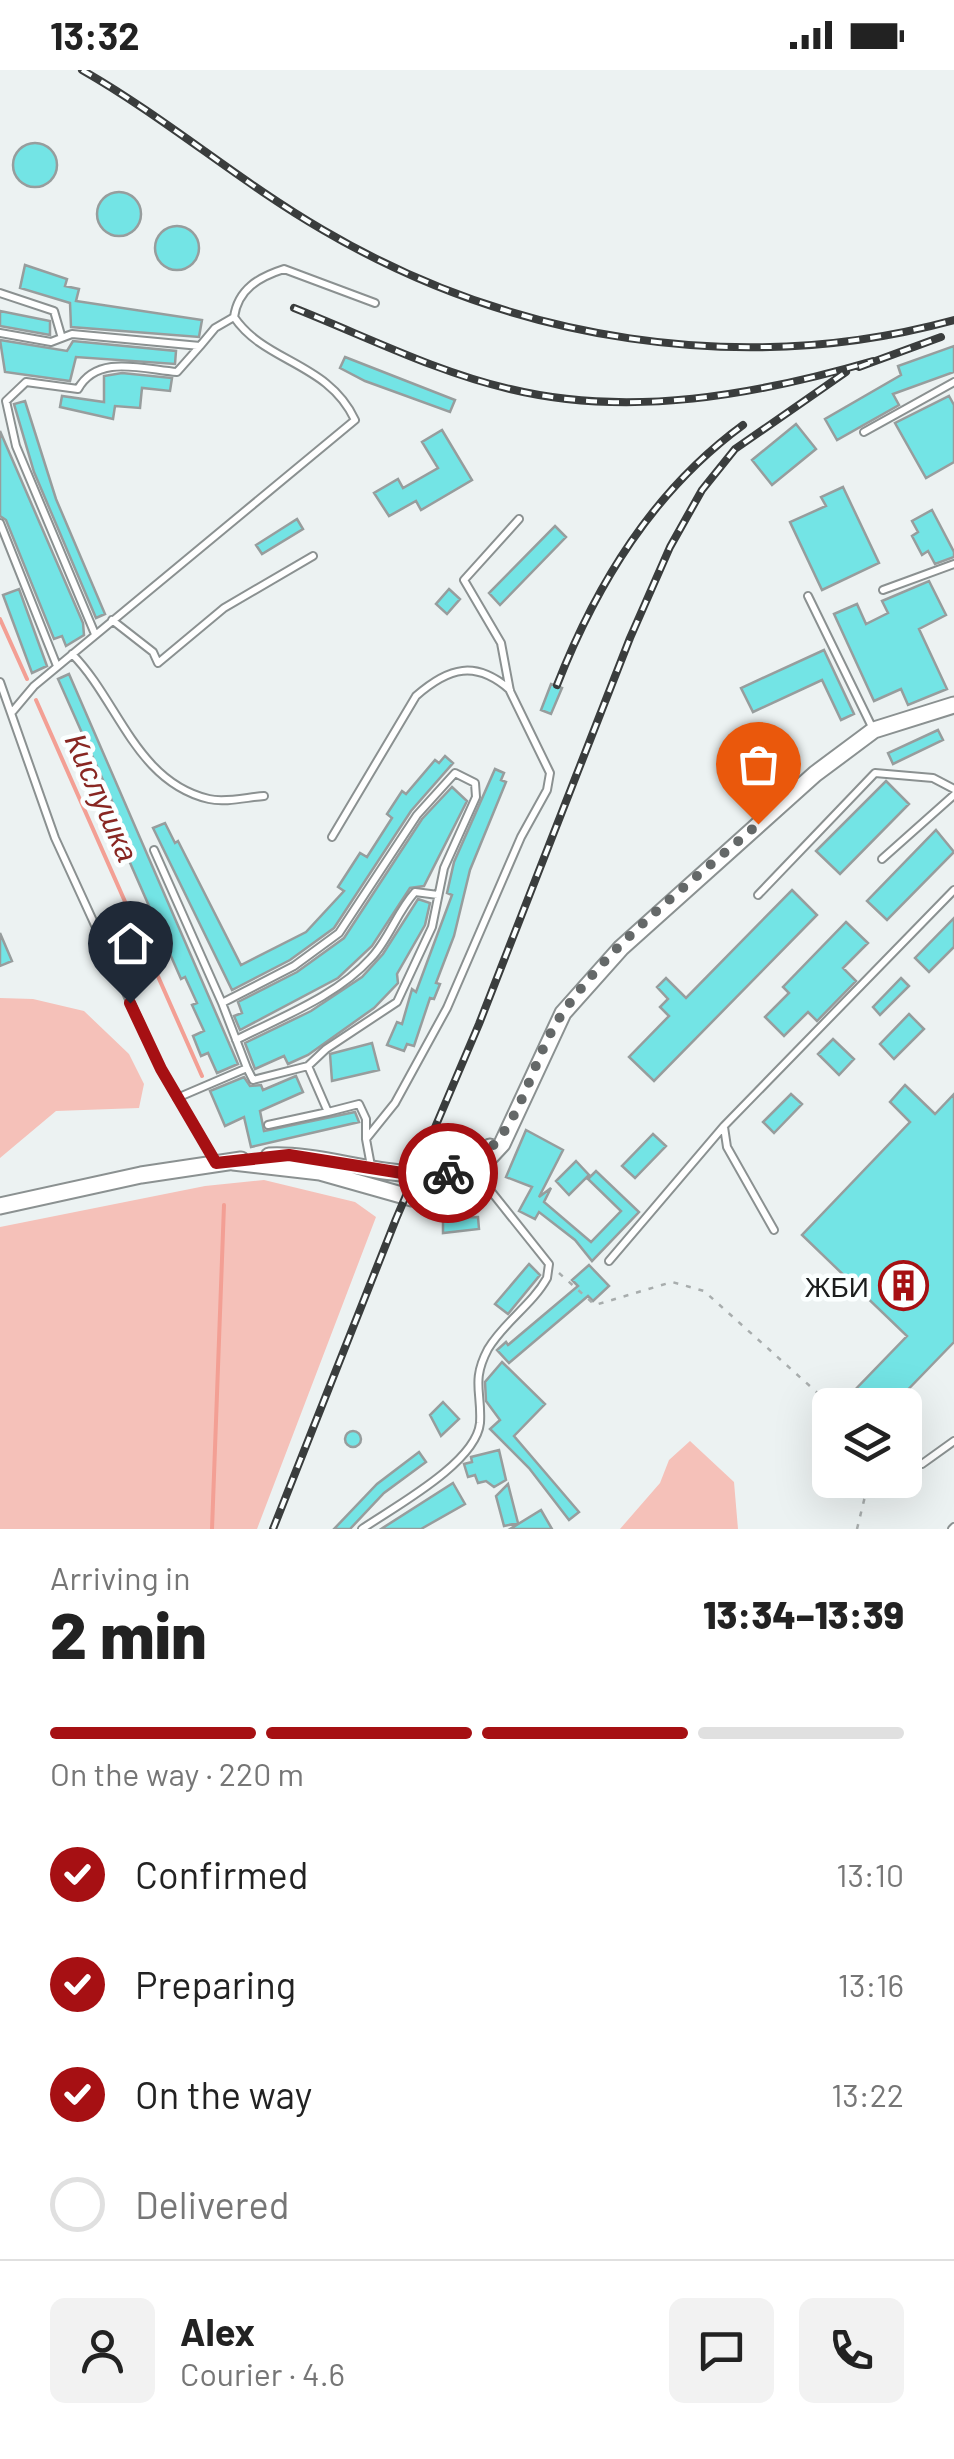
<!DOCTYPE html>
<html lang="en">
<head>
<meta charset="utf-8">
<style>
  body { margin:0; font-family:Barlow,sans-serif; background:#f2f2f2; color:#222; height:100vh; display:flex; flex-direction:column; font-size:38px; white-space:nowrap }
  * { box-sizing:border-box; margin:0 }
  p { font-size:32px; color:#767676 }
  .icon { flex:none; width:55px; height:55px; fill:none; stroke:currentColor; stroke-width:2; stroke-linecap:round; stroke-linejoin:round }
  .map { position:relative; height:1459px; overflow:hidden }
  .drawer { display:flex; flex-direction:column; background:#fff; flex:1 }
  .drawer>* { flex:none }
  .tools { position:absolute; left:812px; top:1318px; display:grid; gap:20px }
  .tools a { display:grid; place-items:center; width:110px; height:110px; border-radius:15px; background:#fff; box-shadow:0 10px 40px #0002; font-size:50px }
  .pin { position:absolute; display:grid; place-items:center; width:85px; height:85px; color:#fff; margin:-102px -42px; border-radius:50% 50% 50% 0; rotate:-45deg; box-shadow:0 0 10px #0007 }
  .pin .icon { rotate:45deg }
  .courier { position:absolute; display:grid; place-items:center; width:100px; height:100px; margin:-50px; border:8px solid #a61013; border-radius:50%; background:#fff; color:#222; box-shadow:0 2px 12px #0007 }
  .overview em { font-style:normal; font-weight:800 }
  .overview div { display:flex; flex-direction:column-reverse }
  .overview { display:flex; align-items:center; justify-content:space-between; height:170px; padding:0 50px }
  h1 { font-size:65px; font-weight:800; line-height:75px }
  .bar { display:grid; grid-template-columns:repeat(4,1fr); gap:15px 10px; align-content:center; height:120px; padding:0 50px }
  .bar i { height:12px; border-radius:8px; background:#e0e0e0 }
  .bar .current { background:#a61013 }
  .bar p { grid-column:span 4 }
  .line { display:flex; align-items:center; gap:25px; padding:0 50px; border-top:2px solid #e0e0e0 }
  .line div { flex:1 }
  .round { display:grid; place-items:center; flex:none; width:105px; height:105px; border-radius:15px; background:#f2f2f2 }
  ol { padding:0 50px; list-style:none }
  li { display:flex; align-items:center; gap:30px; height:110px }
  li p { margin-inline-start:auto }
  li .icon { padding:10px; border-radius:50%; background:#a61013; color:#fff; stroke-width:4 }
  li:last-child { color:#767676 }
  li i { width:55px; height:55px; border:5px solid #e0e0e0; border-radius:50% }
  .status { display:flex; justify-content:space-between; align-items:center; height:70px; padding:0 50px; background:#fff; direction:ltr }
  .status svg { height:28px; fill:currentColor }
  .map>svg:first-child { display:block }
  .green { fill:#f5c1b9 }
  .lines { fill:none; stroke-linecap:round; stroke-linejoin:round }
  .stream { stroke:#f39f94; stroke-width:4 }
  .building { fill:#73e4e5; stroke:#979d9d; stroke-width:2.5 }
  .lane-casing { stroke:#8b9191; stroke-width:10 }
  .secondary-casing { stroke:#8b9191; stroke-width:19 }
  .path { stroke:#a8adad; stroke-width:2.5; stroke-dasharray:5 8; stroke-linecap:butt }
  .lane { stroke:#fff; stroke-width:6 }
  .secondary { stroke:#fff; stroke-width:15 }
  .rail-casing { stroke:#3a3d3d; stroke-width:8 }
  .rail { stroke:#fbffff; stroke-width:4; stroke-dasharray:11; stroke-linecap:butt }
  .done { stroke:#646868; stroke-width:10; stroke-dasharray:0 18 }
  .route { stroke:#a61013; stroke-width:12 }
  .labels { text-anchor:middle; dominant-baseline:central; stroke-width:9; stroke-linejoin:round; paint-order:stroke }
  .poi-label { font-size:28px; fill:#1b1d1d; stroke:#fbffff; text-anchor:end }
  .water-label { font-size:30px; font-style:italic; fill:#882722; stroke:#fbffff }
</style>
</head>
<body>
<div class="status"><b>13:32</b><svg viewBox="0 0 49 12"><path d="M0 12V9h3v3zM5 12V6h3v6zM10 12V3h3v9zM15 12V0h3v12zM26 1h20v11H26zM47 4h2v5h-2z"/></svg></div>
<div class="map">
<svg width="954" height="1459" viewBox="0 0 954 1459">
  <rect width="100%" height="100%" fill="#ecf2f2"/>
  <path class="green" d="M 0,928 L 33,929 L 84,941 L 129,984 L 144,1014 L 139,1038 L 56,1041 L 0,1088 Z
    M 264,1110 L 355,1132 L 376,1147 L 257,1459 L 0,1459 L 0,1157 L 205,1116 Z
    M 690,1371 L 734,1412 L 738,1459 L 620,1459 L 660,1413 L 669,1390 Z"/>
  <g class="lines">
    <path class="stream" d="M 0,549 L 27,609
      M 36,630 L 202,1006
      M 212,1459 L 224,1135"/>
  </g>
  <path class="building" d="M13 95a22 22 0 1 1 44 0a22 22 0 1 1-44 0Z
    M97 144a22 22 0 1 1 44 0a22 22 0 1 1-44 0Z
    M155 178a22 22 0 1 1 44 0a22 22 0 1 1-44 0Z
    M 25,195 L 67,209 L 65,216 L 79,219 L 76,231 L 202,250 L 199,267 L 71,257 L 70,233 L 20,218 Z
    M 0,241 L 50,251 L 50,265 L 0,256 Z
    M 0,270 L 67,281 L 73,271 L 176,281 L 175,294 L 76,287 L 70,311 L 5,302 Z
    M 954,276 L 954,302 L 893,324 L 899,335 L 837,370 L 825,349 L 901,305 L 898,296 Z
    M 345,287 L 455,330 L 450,342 L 365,311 L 340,298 Z
    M 122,303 L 172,308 L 170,321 L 142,318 L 140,338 L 115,336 L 113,349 L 60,337 L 62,326 L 104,332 L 104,306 Z
    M 949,326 L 954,335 L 954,392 L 926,408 L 895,353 Z
    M 25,331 L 56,429 L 105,544 L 96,548 L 34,402 L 14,334 Z
    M 796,354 L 816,379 L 772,415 L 752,390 Z
    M 442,360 L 472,410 L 421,440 L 416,431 L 389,446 L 374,423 L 398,409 L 403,418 L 438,398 L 422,372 Z
    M 0,361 L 83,553 L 84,565 L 66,576 L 62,566 L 54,569 L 6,450 L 0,446 Z
    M 843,417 L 879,493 L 822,520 L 790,452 L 826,436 L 821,427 Z
    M 932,440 L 954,482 L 954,487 L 935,494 L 928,481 L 922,485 L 912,466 L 918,462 L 912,451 Z
    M 297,449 L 303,459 L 262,484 L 256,475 Z
    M 555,456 L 566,467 L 500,535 L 489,523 Z
    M 929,511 L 946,545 L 919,559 L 947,619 L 908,635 L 901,619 L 874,631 L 834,544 L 857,534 L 866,554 L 888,543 L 882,531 Z
    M 19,519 L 47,596 L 32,603 L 3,525 Z
    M 449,519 L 460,529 L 447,544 L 436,534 Z
    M 824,580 L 854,644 L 841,650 L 822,610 L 753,642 L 741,618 Z
    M 69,604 L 238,994 L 217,1003 L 208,983 L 201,986 L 193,966 L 204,961 L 192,935 L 197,933 L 185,907 L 181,909 L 117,763 L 123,760 L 110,726 L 58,609 Z
    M 551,614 L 562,618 L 551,644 L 541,640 Z
    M 938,660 L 943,670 L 893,694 L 888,683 Z
    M 445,686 L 453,693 L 411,741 L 334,858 L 290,890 L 232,920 L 153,758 L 165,753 L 175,773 L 178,771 L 241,895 L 306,862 L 344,821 L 338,817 L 360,783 L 367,787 L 392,748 L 387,744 L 402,721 L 406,724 L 435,690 L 439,693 Z
    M 495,699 L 504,703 L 501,710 L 506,712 L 470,800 L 454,866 L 436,913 L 440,914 L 434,929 L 430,928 L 414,976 L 407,974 L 404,981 L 387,975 L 397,952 L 402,954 L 412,919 L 416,922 L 452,825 L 447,823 L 454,792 Z
    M 886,711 L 909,734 L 840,804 L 816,781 Z
    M 452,717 L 467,731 L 424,816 L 410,818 L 372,876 L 338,908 L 240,960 L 234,946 L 242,943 L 238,932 L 297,902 L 344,868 L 422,749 Z
    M 936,760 L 954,782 L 887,850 L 867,831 Z
    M 792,820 L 817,845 L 654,1011 L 629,987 L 669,946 L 660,937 L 668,929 L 657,917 L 666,908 L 686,928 Z
    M 418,829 L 430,833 L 425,855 L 397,904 L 398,913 L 374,938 L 308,985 L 288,994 L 284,986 L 255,999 L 245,973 L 311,941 L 362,907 L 383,884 Z
    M 954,848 L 954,877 L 929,902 L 915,888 Z
    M 846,852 L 868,873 L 843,898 L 856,911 L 817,951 L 808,942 L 784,966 L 765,947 L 789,923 L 783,917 Z
    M 0,863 L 12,891 L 0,896 Z
    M 901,908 L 909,916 L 880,945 L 873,937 Z
    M 909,944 L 924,959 L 894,989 L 880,974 Z
    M 833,969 L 854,989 L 839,1005 L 818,984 Z
    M 372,973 L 379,1000 L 332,1011 L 330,984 Z
    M 296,1006 L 303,1022 L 260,1041 L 264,1061 L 355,1042 L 359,1052 L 251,1077 L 244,1047 L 225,1056 L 210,1021 L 244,1007 L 250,1016 L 261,1015 L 263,1020 Z
    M 905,1015 L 935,1044 L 954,1024 L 954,1272 L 893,1335 L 862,1335 L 851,1324 L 907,1266 L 802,1165 L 910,1052 L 890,1032 Z
    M 791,1024 L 802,1034 L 774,1063 L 763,1052 Z
    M 526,1060 L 563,1080 L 539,1127 L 551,1118 L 544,1132 L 591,1172 L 621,1141 L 588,1109 L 596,1101 L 639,1142 L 592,1191 L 575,1170 L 539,1142 L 535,1149 L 519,1141 L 532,1117 L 506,1107 Z
    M 653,1064 L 666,1076 L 635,1108 L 622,1096 Z
    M 576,1091 L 589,1105 L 569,1125 L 556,1111 Z
    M 478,1147 L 479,1159 L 443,1163 L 443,1148 Z
    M 529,1194 L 540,1205 L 508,1244 L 495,1234 Z
    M 589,1195 L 609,1216 L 593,1231 L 588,1226 L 509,1293 L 497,1280 L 506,1272 L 508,1275 L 578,1216 L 572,1210 Z
    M 502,1292 L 545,1334 L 514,1366 L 579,1442 L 569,1450 L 529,1398 L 490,1359 L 500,1350 L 486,1331 L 485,1312 Z
    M 443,1332 L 459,1349 L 441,1366 L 430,1345 Z
    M345 1369a8 8 0 1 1 16 0a8 8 0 1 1-16 0Z
    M 499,1380 L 506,1410 L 494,1417 L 486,1411 L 478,1413 L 475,1405 L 468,1407 L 464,1394 L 472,1392 L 471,1387 Z
    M 419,1382 L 426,1392 L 384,1423 L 350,1459 L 334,1459 L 377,1414 Z
    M 453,1413 L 465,1434 L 421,1459 L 381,1459 Z
    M 508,1414 L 518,1453 L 504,1456 L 496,1426 Z
    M 541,1440 L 552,1459 L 510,1459 Z"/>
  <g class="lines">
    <defs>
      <path id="lane" d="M 0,223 L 54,241 L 61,265
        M 0,263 L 51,272 L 72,264 L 200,276 L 215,258 L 234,247
        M 864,362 L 954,312
        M 0,453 L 57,596
        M 883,520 L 954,494
        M 808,526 L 873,659
        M 112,550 L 153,582 L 158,593 L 224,538 L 313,486
        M 95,564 L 16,376 L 6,331 L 26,312 L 78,319 C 97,284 142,299 177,302 L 200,276
        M 72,584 C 118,630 136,712 209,729 C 225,733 248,727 264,726
        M 0,612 L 55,768 L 161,999 L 216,1092
        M 13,641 L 34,616 L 355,350 C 328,292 265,293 234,247 C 238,219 259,207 284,199 L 375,233
        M 332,767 L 416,626 C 449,597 476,590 510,620
        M 154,780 L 222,933
        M 882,789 L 954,725
        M 758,825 L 875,703 L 933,708 L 954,719
        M 236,970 C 281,947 337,926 371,888 C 389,869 397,842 415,822 L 438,825
        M 177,1028 L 247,998 L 253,1010 L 308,996 L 326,979 L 397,932 L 432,857 L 444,798 L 476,727 L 475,713 L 455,703 L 417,745 L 339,863 L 294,896 L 222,933 L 247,998
        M 328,1042 L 359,1034 L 366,1049 L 366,1069
        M 268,1055 L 328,1042 L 308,996
        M 724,1057 L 727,1077 L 774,1160
        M 371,1096 L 366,1069 L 395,1033 L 447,938 L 521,767 L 547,720 L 550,703 L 510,621 L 501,573 L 464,510 L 519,449
        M 609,1191 L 724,1056 L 954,820
        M 905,1394 L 922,1394 L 954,1371
        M 362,1459 C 394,1437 476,1393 480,1353 C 482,1322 471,1311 488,1279 C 504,1252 532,1235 547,1208 L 549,1194 L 478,1105
        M 952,1459 L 954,1457"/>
      <path id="secondary" d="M 269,1086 C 342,1082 437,1134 490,1077
        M 233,1092 L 320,1102 L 412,1128 L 440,1127 L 463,1116 L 502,1074 L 563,943 L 621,878 L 815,704 L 874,660 L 954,635
        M 0,1136 L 141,1105 L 241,1090"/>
    </defs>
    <use href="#lane" class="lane-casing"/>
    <use href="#secondary" class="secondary-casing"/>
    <path class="path" d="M 559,1203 L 595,1235 L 672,1212 L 704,1221 L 831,1335
      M 857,1459 L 869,1410"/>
    <use href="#lane" class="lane"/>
    <use href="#secondary" class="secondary"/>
    <defs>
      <path id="rail" d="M 82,0 C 166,48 240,112 323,160 C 512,271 742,308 954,250
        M 294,238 C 365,266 436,302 510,319 C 630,348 756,325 873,291
        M 859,297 L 941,267
        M 557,615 C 597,513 653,421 743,355
        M 273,1459 L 396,1149 L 479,954 L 630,568 L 670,477 L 702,420 L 735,379 L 846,302"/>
    </defs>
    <use href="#rail" class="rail-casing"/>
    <use href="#rail" class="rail"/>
  </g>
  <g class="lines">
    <path class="done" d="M 448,1103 C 520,1083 525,1000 560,947 C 610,872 691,813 758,754"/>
    <path class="route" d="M 130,933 L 161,999 L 216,1093 L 289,1085 L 421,1106 L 448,1103"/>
  </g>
  <defs>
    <symbol id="building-ring" viewBox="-11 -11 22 22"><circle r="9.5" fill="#fbffff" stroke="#a61013" stroke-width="1.5"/><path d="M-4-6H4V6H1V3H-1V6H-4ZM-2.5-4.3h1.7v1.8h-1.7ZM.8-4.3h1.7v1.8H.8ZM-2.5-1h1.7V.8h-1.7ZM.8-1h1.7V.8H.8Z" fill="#a61013"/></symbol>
  </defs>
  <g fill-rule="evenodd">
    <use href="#building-ring" x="876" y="1188" width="55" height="55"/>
  </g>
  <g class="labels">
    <g class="poi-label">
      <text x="869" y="1216">ЖБИ</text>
    </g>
    <g class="water-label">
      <text transform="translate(103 727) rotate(66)">Кислушка</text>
    </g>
  </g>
</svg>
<div class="tools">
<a><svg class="icon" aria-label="layers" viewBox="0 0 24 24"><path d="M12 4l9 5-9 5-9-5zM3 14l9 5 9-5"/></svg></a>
</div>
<div class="pin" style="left:758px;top:754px;background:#ea580c"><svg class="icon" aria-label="bag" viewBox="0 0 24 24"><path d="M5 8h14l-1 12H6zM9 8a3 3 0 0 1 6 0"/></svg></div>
<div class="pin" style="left:130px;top:933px;background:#1f2937"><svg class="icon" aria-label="home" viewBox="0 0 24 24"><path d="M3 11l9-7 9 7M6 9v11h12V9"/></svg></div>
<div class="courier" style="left:448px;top:1103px"><svg class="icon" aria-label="bike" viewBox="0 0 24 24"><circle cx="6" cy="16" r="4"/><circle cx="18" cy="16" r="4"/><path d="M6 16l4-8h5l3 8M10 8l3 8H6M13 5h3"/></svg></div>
</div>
<section class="drawer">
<div class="overview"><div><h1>2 min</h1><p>Arriving in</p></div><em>13:34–13:39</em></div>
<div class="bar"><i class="current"></i><i class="current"></i><i class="current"></i><i></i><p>On the way · 220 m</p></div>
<ol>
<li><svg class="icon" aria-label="check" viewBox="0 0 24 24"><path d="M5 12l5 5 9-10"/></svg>Confirmed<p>13:10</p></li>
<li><svg class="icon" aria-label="check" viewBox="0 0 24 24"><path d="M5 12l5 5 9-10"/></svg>Preparing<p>13:16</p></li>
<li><svg class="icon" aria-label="check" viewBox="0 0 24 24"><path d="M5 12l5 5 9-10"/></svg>On the way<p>13:22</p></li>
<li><i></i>Delivered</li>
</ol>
<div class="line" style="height:180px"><a class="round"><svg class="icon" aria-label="person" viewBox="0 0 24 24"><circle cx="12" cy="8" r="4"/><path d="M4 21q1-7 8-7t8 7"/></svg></a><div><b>Alex</b><p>Courier · 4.6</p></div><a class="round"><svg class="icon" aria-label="chat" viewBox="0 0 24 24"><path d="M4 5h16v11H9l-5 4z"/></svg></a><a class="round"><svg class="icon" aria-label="phone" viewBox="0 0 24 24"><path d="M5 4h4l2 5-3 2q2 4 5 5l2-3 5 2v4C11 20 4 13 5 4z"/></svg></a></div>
</section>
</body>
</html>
